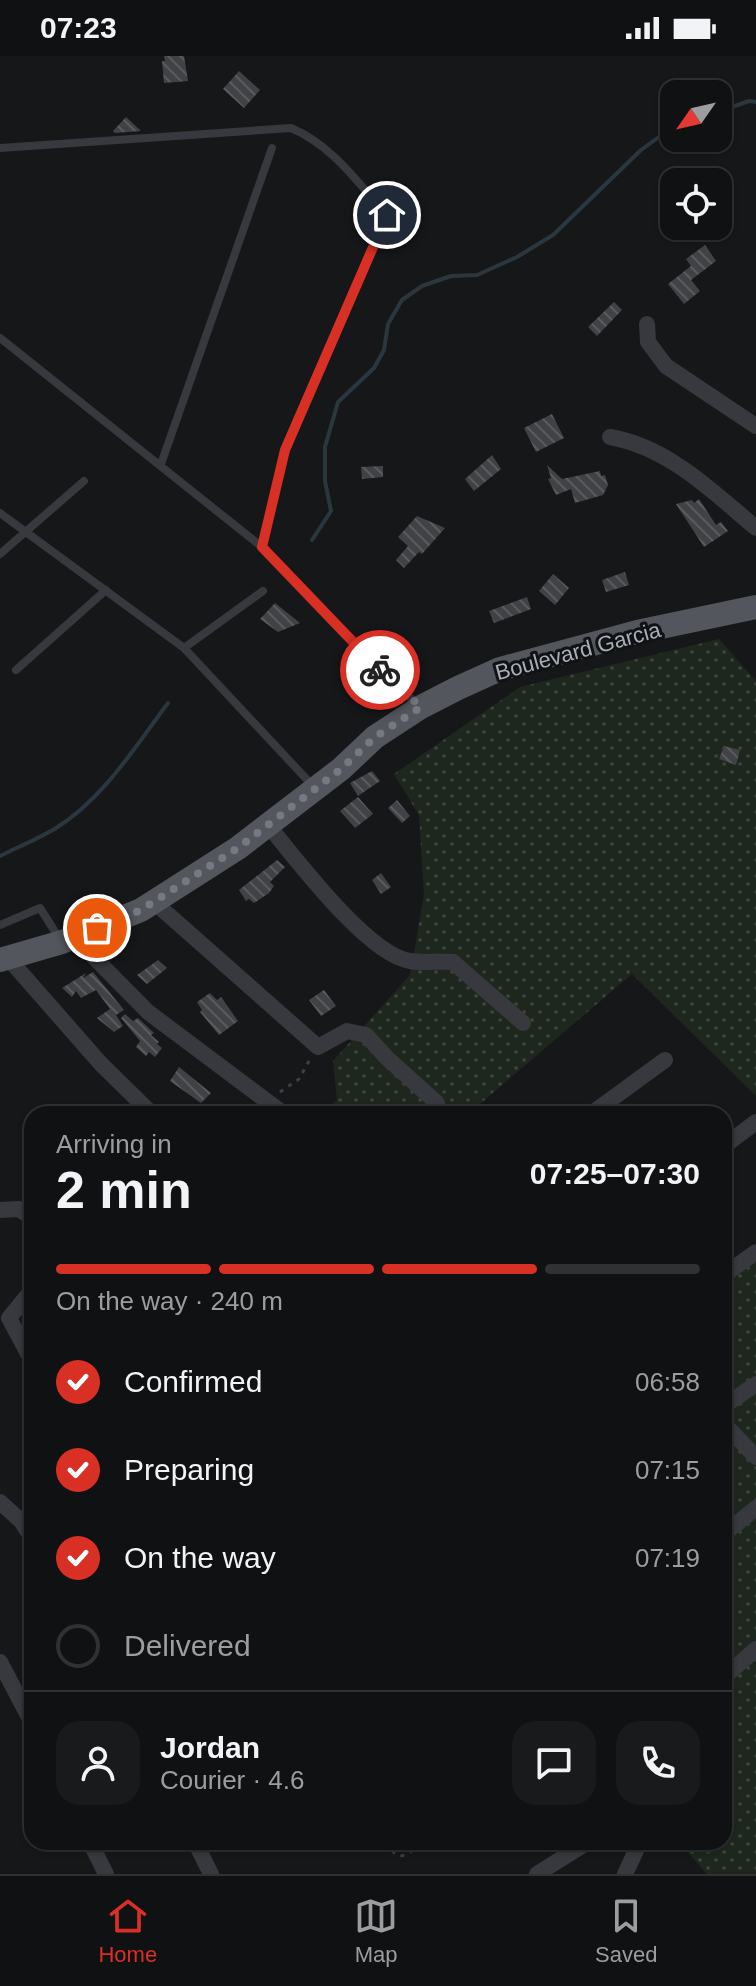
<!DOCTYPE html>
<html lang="en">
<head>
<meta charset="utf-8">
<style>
  body { margin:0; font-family:Helvetica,sans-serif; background:#191a1c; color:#f1f3f6; height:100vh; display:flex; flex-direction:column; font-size:30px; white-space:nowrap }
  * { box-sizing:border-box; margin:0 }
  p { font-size:26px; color:#9c9da0 }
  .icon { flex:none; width:44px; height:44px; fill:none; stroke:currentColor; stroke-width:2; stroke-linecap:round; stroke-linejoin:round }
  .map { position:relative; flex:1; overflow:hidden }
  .panel { position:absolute; left:24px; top:1050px; width:708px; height:744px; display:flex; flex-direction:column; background:#101113; border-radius:24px; box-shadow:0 2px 6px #0004,0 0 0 2px #303133 }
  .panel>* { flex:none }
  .needle { width:52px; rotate:236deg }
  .fabs { position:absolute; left:660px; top:24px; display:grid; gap:16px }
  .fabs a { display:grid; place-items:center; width:72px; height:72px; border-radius:16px; background:#101113; box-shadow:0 2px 6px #0004,0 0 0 2px #303133; font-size:40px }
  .pin { position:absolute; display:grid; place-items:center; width:68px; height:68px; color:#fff; margin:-34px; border:4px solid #fff; border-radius:50%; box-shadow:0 2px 8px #0007 }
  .courier { position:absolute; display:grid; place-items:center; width:80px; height:80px; margin:-40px; border:6px solid #d93025; border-radius:50%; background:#fff; color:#222; box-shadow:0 2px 10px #0007 }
  .overview em { font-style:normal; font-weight:700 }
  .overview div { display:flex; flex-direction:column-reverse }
  .overview { display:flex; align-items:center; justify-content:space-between; height:136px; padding:0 32px }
  h1 { font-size:52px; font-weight:700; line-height:60px }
  .bar { display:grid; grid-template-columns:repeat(4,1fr); gap:12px 8px; align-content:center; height:96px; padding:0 32px }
  .bar i { height:10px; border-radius:6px; background:#303133 }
  .bar .selected { background:#d93025 }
  .bar p { grid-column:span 4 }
  .line { display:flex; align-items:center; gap:20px; padding:0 32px; border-top:2px solid #303133 }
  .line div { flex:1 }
  .round { display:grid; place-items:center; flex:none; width:84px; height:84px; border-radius:24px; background:#191a1c }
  ol { padding:0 32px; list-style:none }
  li { display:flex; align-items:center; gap:24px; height:88px }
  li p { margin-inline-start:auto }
  li .icon { padding:8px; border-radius:50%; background:#d93025; color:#fff; stroke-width:4 }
  li:last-child { color:#9c9da0 }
  li i { width:44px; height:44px; border:4px solid #303133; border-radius:50% }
  .status { display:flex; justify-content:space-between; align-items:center; height:56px; padding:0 40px; background:#101113; direction:ltr }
  .status svg { height:22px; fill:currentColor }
  .menu { display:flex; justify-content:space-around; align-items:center; height:112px; border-top:2px solid #303133; background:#101113; font-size:22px; color:#9c9da0 }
  .menu a { display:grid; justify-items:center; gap:4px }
  .menu .selected { color:#d93025 }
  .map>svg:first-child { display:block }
  .grass { fill:url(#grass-dots) }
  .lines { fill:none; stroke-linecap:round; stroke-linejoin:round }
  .stream { stroke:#2b373e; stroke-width:4 }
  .building { fill:url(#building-back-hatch) }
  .path { stroke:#3d4045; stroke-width:3; stroke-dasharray:4 6; stroke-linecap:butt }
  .service { stroke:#37393e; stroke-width:8 }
  .minor { stroke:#37393e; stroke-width:16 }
  .primary { stroke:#53565d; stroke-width:24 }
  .done { stroke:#757a81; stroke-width:8; stroke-dasharray:0 14.4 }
  .route { stroke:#d93025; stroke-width:10 }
  .labels { text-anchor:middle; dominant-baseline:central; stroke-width:6; stroke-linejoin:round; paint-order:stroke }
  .street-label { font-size:22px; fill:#a8afb9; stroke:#111214 }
</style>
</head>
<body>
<div class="status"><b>07:23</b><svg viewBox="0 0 49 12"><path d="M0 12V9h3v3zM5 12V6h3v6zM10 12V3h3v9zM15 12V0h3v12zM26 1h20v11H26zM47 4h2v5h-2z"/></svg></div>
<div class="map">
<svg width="756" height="1818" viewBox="0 0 756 1818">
  <defs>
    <pattern id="grass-dots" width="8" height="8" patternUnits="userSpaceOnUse" patternTransform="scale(2)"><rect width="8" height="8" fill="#1e271e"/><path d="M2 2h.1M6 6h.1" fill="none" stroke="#3c443d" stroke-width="1.8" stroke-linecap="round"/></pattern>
    <pattern id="building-back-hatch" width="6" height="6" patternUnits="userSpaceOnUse" patternTransform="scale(2)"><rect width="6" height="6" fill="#404246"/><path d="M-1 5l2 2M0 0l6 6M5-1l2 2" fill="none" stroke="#595b5f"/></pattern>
  </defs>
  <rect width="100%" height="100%" fill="#161719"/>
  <path class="grass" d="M 719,583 L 756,625 L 756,1040 L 632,918 L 468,1058 L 322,1058 L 337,1044 L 333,1005 L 410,919 L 424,839 L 419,759 L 394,718 L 520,631 Z
    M 756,1188 L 756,1818 L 707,1818 L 679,1786 L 724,1786 L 724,1213 Z"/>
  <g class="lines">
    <path class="stream" d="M 718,56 L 749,45 L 756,46
      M 312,484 L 331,455 L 325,425 L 325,391 L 338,346 L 374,312 L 384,294 L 388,268 L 402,244 L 422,230 L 451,220 L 477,219 L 517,201 L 553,179 L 641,94 L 674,70
      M 0,800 C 18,791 38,783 56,772 C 103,743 135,691 168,647"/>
  </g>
  <path class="building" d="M 164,0 L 184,0 L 188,25 L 164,27 L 162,5 L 165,5 Z
    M 239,15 L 260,34 L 244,52 L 223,33 Z
    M 126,61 L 141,75 L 115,77 L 113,75 Z
    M 705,189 L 716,205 L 691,224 L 700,235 L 684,248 L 668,228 L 691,210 L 686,203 Z
    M 614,246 L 622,254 L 597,280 L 588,271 Z
    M 552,358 L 564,382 L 536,396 L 524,372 Z
    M 492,399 L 501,413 L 474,435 L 465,423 Z
    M 547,409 L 562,423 L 600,415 L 601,420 L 605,419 L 608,429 L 603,439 L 575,447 L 571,433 L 556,439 L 548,423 L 551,422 Z
    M 383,410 L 383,421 L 362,423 L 361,411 Z
    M 699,443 L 716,469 L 721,466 L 728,475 L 704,491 L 676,448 L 692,444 L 694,447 Z
    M 417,460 L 445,472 L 422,498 L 419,496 L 404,512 L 396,504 L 408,490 L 398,481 Z
    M 625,516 L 629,529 L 606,536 L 602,524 Z
    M 553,518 L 569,532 L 555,549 L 539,535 Z
    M 527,541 L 531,553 L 494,567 L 489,555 Z
    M 275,547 L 300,567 L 278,576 L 260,563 Z
    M 724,690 L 740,694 L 736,709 L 719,703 Z
    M 372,715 L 380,725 L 358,740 L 350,727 Z
    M 358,741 L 373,758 L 355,772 L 340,755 Z
    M 397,744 L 410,760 L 402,767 L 388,752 Z
    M 277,804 L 285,811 L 270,826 L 274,830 L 269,837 L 254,847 L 249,843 L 246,845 L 239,834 Z
    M 381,817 L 391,831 L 381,838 L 372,824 Z
    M 158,904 L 167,912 L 147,928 L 137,919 Z
    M 93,916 L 124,954 L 116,959 L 123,970 L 114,976 L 97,962 L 110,953 L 96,934 L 81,942 L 76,935 L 72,941 L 62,932 L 86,917 L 83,922 Z
    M 324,934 L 336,950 L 321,960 L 309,944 Z
    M 210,937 L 217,944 L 221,941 L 238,965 L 219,979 L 200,956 L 202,954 L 197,946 Z
    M 125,958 L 133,965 L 138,962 L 154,977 L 151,979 L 159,986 L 157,988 L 162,992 L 155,1001 L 149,996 L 146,1000 L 136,991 L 140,985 L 121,962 Z
    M 179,1011 L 211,1037 L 201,1047 L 170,1025 Z"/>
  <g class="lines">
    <path class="path" d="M 280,1036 L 299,1023 L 309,1005
      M 387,1786 C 398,1809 407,1799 422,1786"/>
    <path class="service" d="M 0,92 L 291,72 C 332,89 358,127 387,159 L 285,394 L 262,491 L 379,613 L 417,648
      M 0,282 L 262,491
      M 161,408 L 272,92
      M 0,457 L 184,592 L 312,729
      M 0,498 L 84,425
      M 184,592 L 263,535
      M 16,614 L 106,534
      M 0,869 L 40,852 L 59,882"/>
    <path class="minor" d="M 647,268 L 648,286 L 666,310 L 756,370
      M 610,381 C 668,391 712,435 756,472
      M 268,769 C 296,803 368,899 410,905 C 423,907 439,905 453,906 L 523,967
      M 154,846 L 318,991 L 347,975 L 366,979 L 387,1002 L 437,1047
      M 74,881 L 148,956 L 284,1058
      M 8,902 L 101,1008 L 152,1058
      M 591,1058 L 665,1004
      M 724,1090 L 756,1066
      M 0,1154 L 19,1153 L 32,1162
      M 724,1219 L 756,1196
      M 9,1262 L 32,1305
      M 9,1262 L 32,1234
      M 724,1350 L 756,1328
      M 724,1368 L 756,1401
      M 0,1446 L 21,1465 L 32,1482
      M 724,1478 L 756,1452
      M 0,1606 L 32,1667
      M 724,1621 L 756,1593
      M 90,1786 L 106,1818
      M 195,1786 L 211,1818
      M 537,1818 L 588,1786
      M 625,1818 L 640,1786"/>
    <path class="primary" d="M 0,904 L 62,886 L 141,854 L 238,792 L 341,713 L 375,681 L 421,651 L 458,632 L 500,613 L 637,576 L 756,551"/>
  </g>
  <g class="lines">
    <path class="done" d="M 97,872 L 141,854 L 238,792 L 341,713 L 375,681 L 421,651 L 380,614"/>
    <path class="route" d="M 380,614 L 262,491 L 285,394 L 387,159"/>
  </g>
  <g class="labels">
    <g class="street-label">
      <text transform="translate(578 595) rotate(-15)">Boulevard Garcia</text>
    </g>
  </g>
</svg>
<div class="fabs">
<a><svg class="needle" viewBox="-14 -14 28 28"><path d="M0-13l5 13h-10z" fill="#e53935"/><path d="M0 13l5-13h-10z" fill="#9c9da0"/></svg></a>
<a><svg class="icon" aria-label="locate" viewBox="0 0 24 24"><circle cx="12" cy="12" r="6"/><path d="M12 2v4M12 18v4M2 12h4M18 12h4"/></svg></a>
</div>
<div class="pin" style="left:97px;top:872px;background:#ea580c"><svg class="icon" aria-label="bag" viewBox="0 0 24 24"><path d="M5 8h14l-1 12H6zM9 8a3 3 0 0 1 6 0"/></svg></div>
<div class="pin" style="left:387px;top:159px;background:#1f2937"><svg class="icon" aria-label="home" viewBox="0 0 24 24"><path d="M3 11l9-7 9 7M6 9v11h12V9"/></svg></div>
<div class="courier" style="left:380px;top:614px"><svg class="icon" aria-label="bike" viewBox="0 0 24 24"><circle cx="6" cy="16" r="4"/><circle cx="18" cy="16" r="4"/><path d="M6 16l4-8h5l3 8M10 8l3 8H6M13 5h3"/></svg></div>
<section class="panel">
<div class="overview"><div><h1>2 min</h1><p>Arriving in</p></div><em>07:25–07:30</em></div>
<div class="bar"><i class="selected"></i><i class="selected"></i><i class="selected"></i><i></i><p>On the way · 240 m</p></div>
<ol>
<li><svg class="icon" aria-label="check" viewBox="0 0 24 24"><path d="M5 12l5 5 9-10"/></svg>Confirmed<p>06:58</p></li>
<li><svg class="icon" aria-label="check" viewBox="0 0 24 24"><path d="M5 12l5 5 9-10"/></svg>Preparing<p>07:15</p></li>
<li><svg class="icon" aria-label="check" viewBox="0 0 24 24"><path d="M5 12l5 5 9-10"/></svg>On the way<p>07:19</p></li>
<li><i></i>Delivered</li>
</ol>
<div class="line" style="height:144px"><a class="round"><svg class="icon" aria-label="person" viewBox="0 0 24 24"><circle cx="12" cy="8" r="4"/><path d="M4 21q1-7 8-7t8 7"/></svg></a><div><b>Jordan</b><p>Courier · 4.6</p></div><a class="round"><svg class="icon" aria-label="chat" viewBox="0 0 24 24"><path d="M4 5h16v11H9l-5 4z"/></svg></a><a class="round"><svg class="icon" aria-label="phone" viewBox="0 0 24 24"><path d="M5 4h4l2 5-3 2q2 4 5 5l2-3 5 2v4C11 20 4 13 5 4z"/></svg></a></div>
</section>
</div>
<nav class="menu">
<a class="selected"><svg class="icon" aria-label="home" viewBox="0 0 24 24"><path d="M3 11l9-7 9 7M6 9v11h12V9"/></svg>Home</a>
<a><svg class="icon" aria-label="map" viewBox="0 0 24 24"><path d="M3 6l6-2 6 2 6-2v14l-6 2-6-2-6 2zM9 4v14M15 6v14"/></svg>Map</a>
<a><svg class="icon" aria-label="saved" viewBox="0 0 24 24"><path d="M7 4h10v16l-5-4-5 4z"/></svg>Saved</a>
</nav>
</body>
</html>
